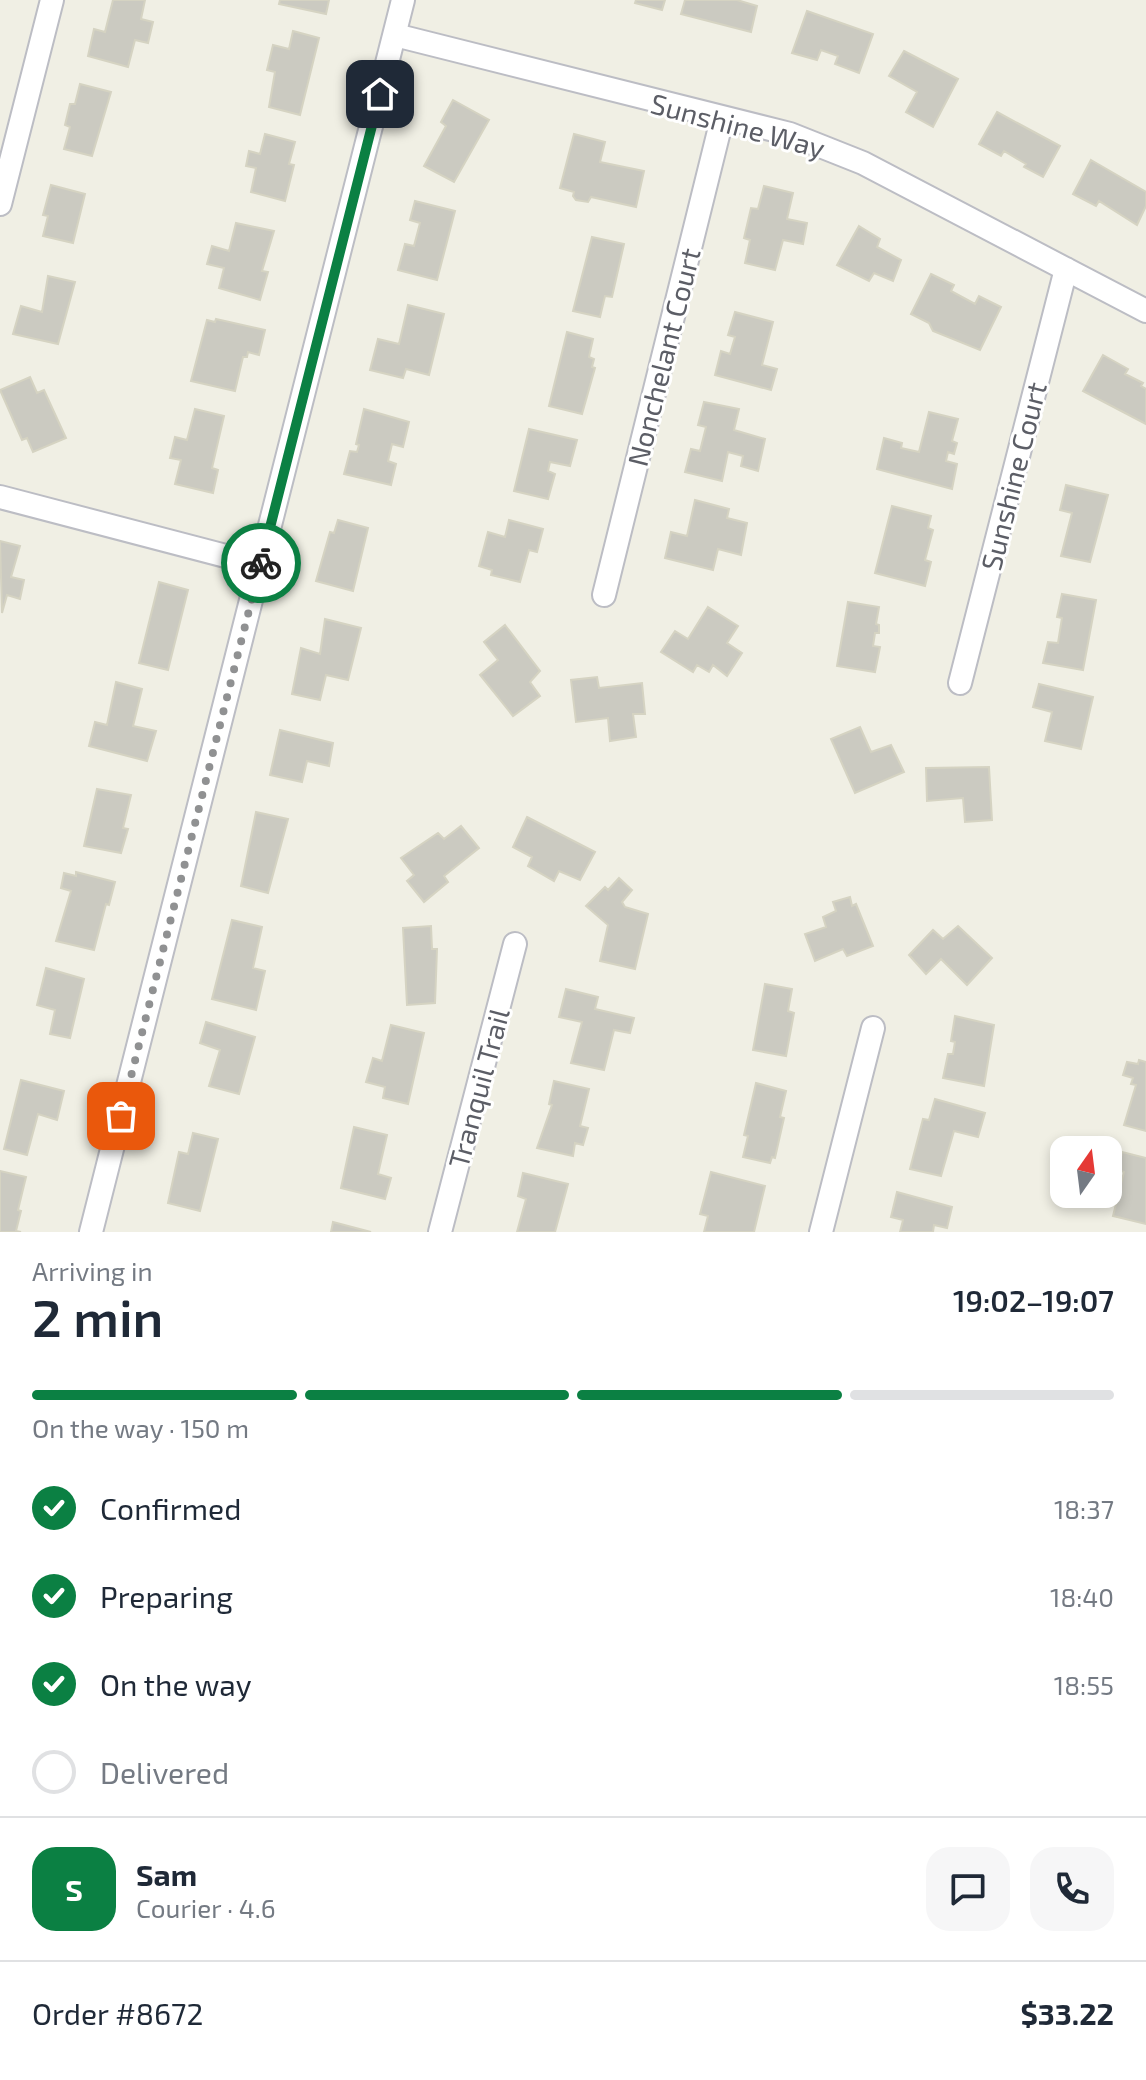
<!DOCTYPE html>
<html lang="en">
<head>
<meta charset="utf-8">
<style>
  body { margin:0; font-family:"Exo 2",sans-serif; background:#f6f6f7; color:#1f2937; height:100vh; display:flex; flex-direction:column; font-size:30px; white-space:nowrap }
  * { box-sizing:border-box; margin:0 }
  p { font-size:26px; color:#747a83 }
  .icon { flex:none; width:44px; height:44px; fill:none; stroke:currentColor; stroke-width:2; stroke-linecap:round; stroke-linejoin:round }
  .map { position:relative; height:1232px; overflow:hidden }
  .details { display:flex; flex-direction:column; background:#fff; flex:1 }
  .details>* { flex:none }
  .needle { width:52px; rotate:14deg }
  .controls { position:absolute; left:1050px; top:1136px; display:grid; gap:16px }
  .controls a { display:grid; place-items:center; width:72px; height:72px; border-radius:16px; background:#fff; box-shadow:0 4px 12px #0003; font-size:40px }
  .pin { position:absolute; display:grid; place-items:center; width:68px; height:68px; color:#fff; margin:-34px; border-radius:16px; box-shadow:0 4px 12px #0006 }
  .courier { position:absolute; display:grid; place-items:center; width:80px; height:80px; margin:-40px; border:6px solid #0b8043; border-radius:50%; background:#fff; color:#222; box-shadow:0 2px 10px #0007 }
  .summary em { font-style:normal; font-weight:600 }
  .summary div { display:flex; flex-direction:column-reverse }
  .summary { display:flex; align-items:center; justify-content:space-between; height:136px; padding:0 32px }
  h1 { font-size:52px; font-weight:600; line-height:60px }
  .bar { display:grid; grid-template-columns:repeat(4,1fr); gap:12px 8px; align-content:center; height:96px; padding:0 32px }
  .bar i { height:10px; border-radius:6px; background:#e0e1e3 }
  .bar .selected { background:#0b8043 }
  .bar p { grid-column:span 4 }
  .line { display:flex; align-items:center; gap:20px; padding:0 32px; border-top:2px solid #e0e1e3 }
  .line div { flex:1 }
  .round { display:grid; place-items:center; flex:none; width:84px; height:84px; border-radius:24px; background:#f6f6f7 }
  ol { padding:0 32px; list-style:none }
  li { display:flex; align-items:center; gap:24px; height:88px }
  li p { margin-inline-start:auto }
  li .icon { padding:8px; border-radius:50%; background:#0b8043; color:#fff; stroke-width:4 }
  li:last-child { color:#747a83 }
  li i { width:44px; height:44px; border:4px solid #e0e1e3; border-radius:50% }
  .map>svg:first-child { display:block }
  .building { fill:#cbcac1; stroke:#d5d3c2; stroke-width:2 }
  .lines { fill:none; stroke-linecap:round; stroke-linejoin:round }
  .minor-casing { stroke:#bcbdc4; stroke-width:26 }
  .minor { stroke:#fff; stroke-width:22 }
  .done { stroke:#909192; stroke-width:8; stroke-dasharray:0 14.4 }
  .route { stroke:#0b8043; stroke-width:10 }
  .labels { text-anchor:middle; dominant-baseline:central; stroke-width:6; stroke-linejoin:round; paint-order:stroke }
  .street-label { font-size:28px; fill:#5c5e66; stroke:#fff }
</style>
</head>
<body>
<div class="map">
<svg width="1146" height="1232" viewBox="0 0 1146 1232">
  <rect width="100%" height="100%" fill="#f0efe4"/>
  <path class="building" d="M 113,0 L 145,0 L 141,19 L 153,22 L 148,43 L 135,40 L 128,67 L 88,56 L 94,29 L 105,32 Z
    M 280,0 L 329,0 L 326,14 L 279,4 Z
    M 636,0 L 665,0 L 662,10 L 635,3 Z
    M 685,0 L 737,0 L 757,6 L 751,32 L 681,14 Z
    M 807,11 L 873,34 L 859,73 L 835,64 L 838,56 L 821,50 L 817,60 L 792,53 Z
    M 293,31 L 319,38 L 300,115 L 269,107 L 275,72 L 267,70 L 273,45 L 289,49 Z
    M 904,51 L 958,79 L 933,127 L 906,112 L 917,92 L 889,76 Z
    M 80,84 L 111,92 L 92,156 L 64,149 L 70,127 L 65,125 L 70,104 L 75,104 Z
    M 453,100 L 489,120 L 454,182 L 424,166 L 446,126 L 441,122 Z
    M 997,112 L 1060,146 L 1043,177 L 1024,167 L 1026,164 L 1004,151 L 1001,156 L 979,144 Z
    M 265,134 L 295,142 L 289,164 L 294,165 L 285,201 L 251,192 L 256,168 L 246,166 L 249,151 L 260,154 Z
    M 574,134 L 605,142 L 600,162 L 644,171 L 636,207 L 591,197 L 588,202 L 576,200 L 573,196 L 574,192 L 560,188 Z
    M 1091,160 L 1146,192 L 1146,206 L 1137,225 L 1099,201 L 1096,206 L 1073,194 Z
    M 51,185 L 85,194 L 73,243 L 43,236 L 48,216 L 43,215 Z
    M 764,186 L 793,193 L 787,219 L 807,223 L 803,244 L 783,240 L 775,270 L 745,263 L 750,240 L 744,238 L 751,208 L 758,209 Z
    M 415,201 L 455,211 L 437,280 L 398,270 L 405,244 L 414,246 L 420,223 L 410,220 Z
    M 236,223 L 274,231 L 262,271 L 268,272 L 260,300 L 219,288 L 224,268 L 207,264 L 212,246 L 229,251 Z
    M 859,226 L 880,239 L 877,247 L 901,260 L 893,281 L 874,273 L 869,281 L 837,265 Z
    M 592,237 L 624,244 L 612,297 L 605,296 L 600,317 L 573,311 Z
    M 931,274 L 954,285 L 951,291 L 975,304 L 979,296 L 1001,307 L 980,350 L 933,331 L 929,323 L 911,314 Z
    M 48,276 L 75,282 L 58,344 L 13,334 L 21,306 L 42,312 Z
    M 408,305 L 444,314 L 429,375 L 406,369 L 403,378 L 370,370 L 378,339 L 399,344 Z
    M 735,312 L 773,322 L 762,365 L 777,369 L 771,390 L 715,375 L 721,351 L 730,354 L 735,337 L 728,335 Z
    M 216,319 L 265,330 L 259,355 L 248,352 L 247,357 L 243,357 L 235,391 L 191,381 L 207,320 L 215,322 Z
    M 567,332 L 593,339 L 589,357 L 594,359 L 592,367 L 595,368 L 582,414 L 549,406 Z
    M 1103,355 L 1128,369 L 1125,374 L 1143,383 L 1141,386 L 1146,389 L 1146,424 L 1083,391 Z
    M 30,377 L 37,393 L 44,390 L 66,438 L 33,452 L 27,438 L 22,440 L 0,390 Z
    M 704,402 L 739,409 L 734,430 L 765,439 L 758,471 L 741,466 L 743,456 L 728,452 L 722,481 L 685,472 L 691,449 L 700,451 L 706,427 L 698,425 Z
    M 195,409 L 224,416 L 212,468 L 218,470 L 213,493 L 175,484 L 181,460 L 170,458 L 175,437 L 187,440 Z
    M 364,409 L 409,422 L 403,447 L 392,444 L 388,461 L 396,464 L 391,485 L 344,474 L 350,451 L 357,452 L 359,445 L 356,444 Z
    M 929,412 L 958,419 L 952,441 L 957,443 L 954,454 L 948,452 L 946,461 L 957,464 L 952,489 L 877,469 L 884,438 L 902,443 L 901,448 L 919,452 Z
    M 529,429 L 577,440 L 570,466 L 550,462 L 548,471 L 555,474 L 548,499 L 514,491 Z
    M 1066,485 L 1108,495 L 1090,562 L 1061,556 L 1072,513 L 1060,510 Z
    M 695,500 L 729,509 L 727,518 L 747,523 L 741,555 L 718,549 L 713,570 L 665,558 L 671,532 L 687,536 Z
    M 892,506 L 931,516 L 928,528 L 933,530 L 925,560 L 931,562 L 925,586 L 875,573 Z
    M 338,520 L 368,528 L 353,591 L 316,581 L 330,532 L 334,533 Z
    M 509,520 L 543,529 L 537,552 L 529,550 L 520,582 L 491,575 L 492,570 L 479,566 L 488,532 L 505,537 Z
    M 0,541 L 20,546 L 11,577 L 24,580 L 20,599 L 7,595 L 2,613 Z
    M 159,582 L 188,590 L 168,670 L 139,663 Z
    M 1062,594 L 1096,600 L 1083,670 L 1043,663 L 1048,642 L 1058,643 L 1062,618 L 1057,617 Z
    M 848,602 L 879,607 L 876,624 L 879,625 L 879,633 L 875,633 L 873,646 L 880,647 L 875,672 L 837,666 Z
    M 708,607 L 738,626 L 727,643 L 742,653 L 727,676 L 713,665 L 709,672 L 697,665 L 693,672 L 661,652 L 675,631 L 688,639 Z
    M 325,619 L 361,628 L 348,680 L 326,675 L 320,700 L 292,694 L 301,648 L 320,654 Z
    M 505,625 L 540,671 L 530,682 L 540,696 L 513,716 L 480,675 L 498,660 L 484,642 Z
    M 597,677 L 599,688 L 642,683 L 645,714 L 633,714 L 636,737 L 610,741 L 608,718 L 576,722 L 571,680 Z
    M 116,682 L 142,689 L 133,726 L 156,731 L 147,761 L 89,746 L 95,722 L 107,725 Z
    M 1039,684 L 1093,697 L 1081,749 L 1045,741 L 1052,712 L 1033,707 Z
    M 860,727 L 871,752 L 891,745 L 904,772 L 855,793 L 831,739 Z
    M 280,730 L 333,743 L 329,766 L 307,761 L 302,782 L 270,775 Z
    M 989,767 L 992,820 L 965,822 L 963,798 L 927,801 L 926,768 Z
    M 97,789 L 131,795 L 123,828 L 128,829 L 121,853 L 84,846 Z
    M 256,812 L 288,819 L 268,893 L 241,886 Z
    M 527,817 L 595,852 L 580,880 L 559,871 L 554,881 L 528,866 L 532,857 L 513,847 Z
    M 461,826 L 479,848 L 444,876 L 448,882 L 424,902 L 407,881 L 414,875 L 401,858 L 438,833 L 444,839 Z
    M 76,872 L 115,882 L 109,905 L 106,904 L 94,950 L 56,941 L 71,891 L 61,888 L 64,873 L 76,876 Z
    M 619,878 L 632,890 L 622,902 L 625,907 L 648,914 L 635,969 L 600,961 L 608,925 L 586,906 L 605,887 L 608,890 Z
    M 850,897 L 852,906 L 856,904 L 873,946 L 847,956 L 843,949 L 815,961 L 805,934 L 826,927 L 823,917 L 836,911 L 833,902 Z
    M 232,920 L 262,927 L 253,968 L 265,971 L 256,1010 L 212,999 Z
    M 431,926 L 432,949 L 437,949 L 435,1003 L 407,1005 L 403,928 Z
    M 958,926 L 992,958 L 967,985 L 941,959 L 926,974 L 909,955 L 933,930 L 943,939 Z
    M 46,968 L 84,979 L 70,1038 L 50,1034 L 55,1010 L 37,1005 Z
    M 765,984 L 792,989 L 788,1011 L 794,1013 L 786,1056 L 753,1050 Z
    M 566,989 L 598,997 L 595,1009 L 634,1018 L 630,1033 L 614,1030 L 604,1070 L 571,1063 L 582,1022 L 559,1017 Z
    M 955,1016 L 994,1025 L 984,1086 L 943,1078 L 948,1054 L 953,1054 L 955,1042 L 951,1041 Z
    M 206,1022 L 255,1037 L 239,1094 L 209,1086 L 220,1050 L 200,1043 Z
    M 391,1025 L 424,1033 L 408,1104 L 383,1098 L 385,1087 L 366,1082 L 373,1058 L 382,1061 Z
    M 1139,1060 L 1146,1062 L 1146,1131 L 1124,1125 L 1136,1085 L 1131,1084 L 1133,1078 L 1123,1075 L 1127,1062 L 1138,1064 Z
    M 21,1080 L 64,1091 L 57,1120 L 38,1114 L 27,1155 L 4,1149 Z
    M 554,1081 L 589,1089 L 580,1126 L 588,1128 L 583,1145 L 575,1143 L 573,1156 L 537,1148 L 552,1105 L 549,1104 Z
    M 756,1083 L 786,1091 L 780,1117 L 784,1118 L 775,1158 L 772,1157 L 770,1163 L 743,1157 L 748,1136 L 744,1135 Z
    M 935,1099 L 985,1113 L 978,1137 L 954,1131 L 941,1176 L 910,1169 L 923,1119 L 929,1120 Z
    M 354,1127 L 387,1135 L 378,1174 L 391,1178 L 385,1199 L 341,1188 Z
    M 193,1133 L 218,1139 L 200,1211 L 168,1203 L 179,1152 L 188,1154 Z
    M 1122,1152 L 1146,1158 L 1146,1224 L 1113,1216 L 1124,1172 L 1118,1170 Z
    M 0,1171 L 26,1177 L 18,1210 L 21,1211 L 16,1231 L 21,1232 L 0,1232 Z
    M 711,1172 L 765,1186 L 754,1232 L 704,1232 L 708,1216 L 700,1214 Z
    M 523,1173 L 568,1184 L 555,1232 L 517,1232 L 526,1199 L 518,1196 Z
    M 897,1192 L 952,1207 L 947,1228 L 934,1225 L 933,1232 L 900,1232 L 903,1220 L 891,1217 Z
    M 333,1222 L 371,1232 L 331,1232 Z"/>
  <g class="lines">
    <defs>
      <path id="minor" d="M 395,35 L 790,134 L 863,163 L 1146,311
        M 0,204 L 52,0
        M 0,497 L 260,565
        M 604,595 L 722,119
        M 960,683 L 1066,269
        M 91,1232 L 403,0
        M 440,1232 L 515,944
        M 821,1232 L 873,1028"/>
    </defs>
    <use href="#minor" class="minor-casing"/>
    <use href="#minor" class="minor"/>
  </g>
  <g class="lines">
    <path class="done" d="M 121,1116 L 261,563"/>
    <path class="route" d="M 261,563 L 380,94"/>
  </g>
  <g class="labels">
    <g class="street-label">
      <text transform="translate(738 125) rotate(15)">Sunshine Way</text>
      <text transform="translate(663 357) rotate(-76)">Nonchelant Court</text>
      <text transform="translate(1013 476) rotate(-76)">Sunshine Court</text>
      <text transform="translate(478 1088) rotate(-75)">Tranquil Trail</text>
    </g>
  </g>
</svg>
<div class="controls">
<a><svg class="needle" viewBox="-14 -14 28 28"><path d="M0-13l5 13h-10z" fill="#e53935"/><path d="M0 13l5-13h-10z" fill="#747a83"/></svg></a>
</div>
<div class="pin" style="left:121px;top:1116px;background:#ea580c"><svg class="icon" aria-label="bag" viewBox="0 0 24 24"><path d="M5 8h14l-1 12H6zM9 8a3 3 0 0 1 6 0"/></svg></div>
<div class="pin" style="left:380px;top:94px;background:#1f2937"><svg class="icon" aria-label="home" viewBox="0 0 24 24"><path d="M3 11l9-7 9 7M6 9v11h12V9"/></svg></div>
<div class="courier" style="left:261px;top:563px"><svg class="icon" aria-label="bike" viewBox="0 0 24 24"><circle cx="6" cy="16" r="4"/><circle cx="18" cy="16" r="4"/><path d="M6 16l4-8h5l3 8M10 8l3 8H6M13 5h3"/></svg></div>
</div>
<section class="details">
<div class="summary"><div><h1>2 min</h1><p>Arriving in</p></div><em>19:02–19:07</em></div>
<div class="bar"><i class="selected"></i><i class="selected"></i><i class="selected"></i><i></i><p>On the way · 150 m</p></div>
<ol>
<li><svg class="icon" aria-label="check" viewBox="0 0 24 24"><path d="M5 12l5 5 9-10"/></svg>Confirmed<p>18:37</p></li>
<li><svg class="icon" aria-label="check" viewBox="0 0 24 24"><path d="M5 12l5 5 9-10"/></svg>Preparing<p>18:40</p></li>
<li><svg class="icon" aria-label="check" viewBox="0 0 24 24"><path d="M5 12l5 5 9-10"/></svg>On the way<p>18:55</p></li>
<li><i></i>Delivered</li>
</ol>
<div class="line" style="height:144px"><b class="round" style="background:#0b8043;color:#fff">S</b><div><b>Sam</b><p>Courier · 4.6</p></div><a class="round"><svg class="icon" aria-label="chat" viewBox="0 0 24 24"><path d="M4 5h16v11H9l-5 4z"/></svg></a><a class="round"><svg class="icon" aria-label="phone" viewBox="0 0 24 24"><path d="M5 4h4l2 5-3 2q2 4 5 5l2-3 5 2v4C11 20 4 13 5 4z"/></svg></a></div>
<div class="line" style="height:104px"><div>Order #8672</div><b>$33.22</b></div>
</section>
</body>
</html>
